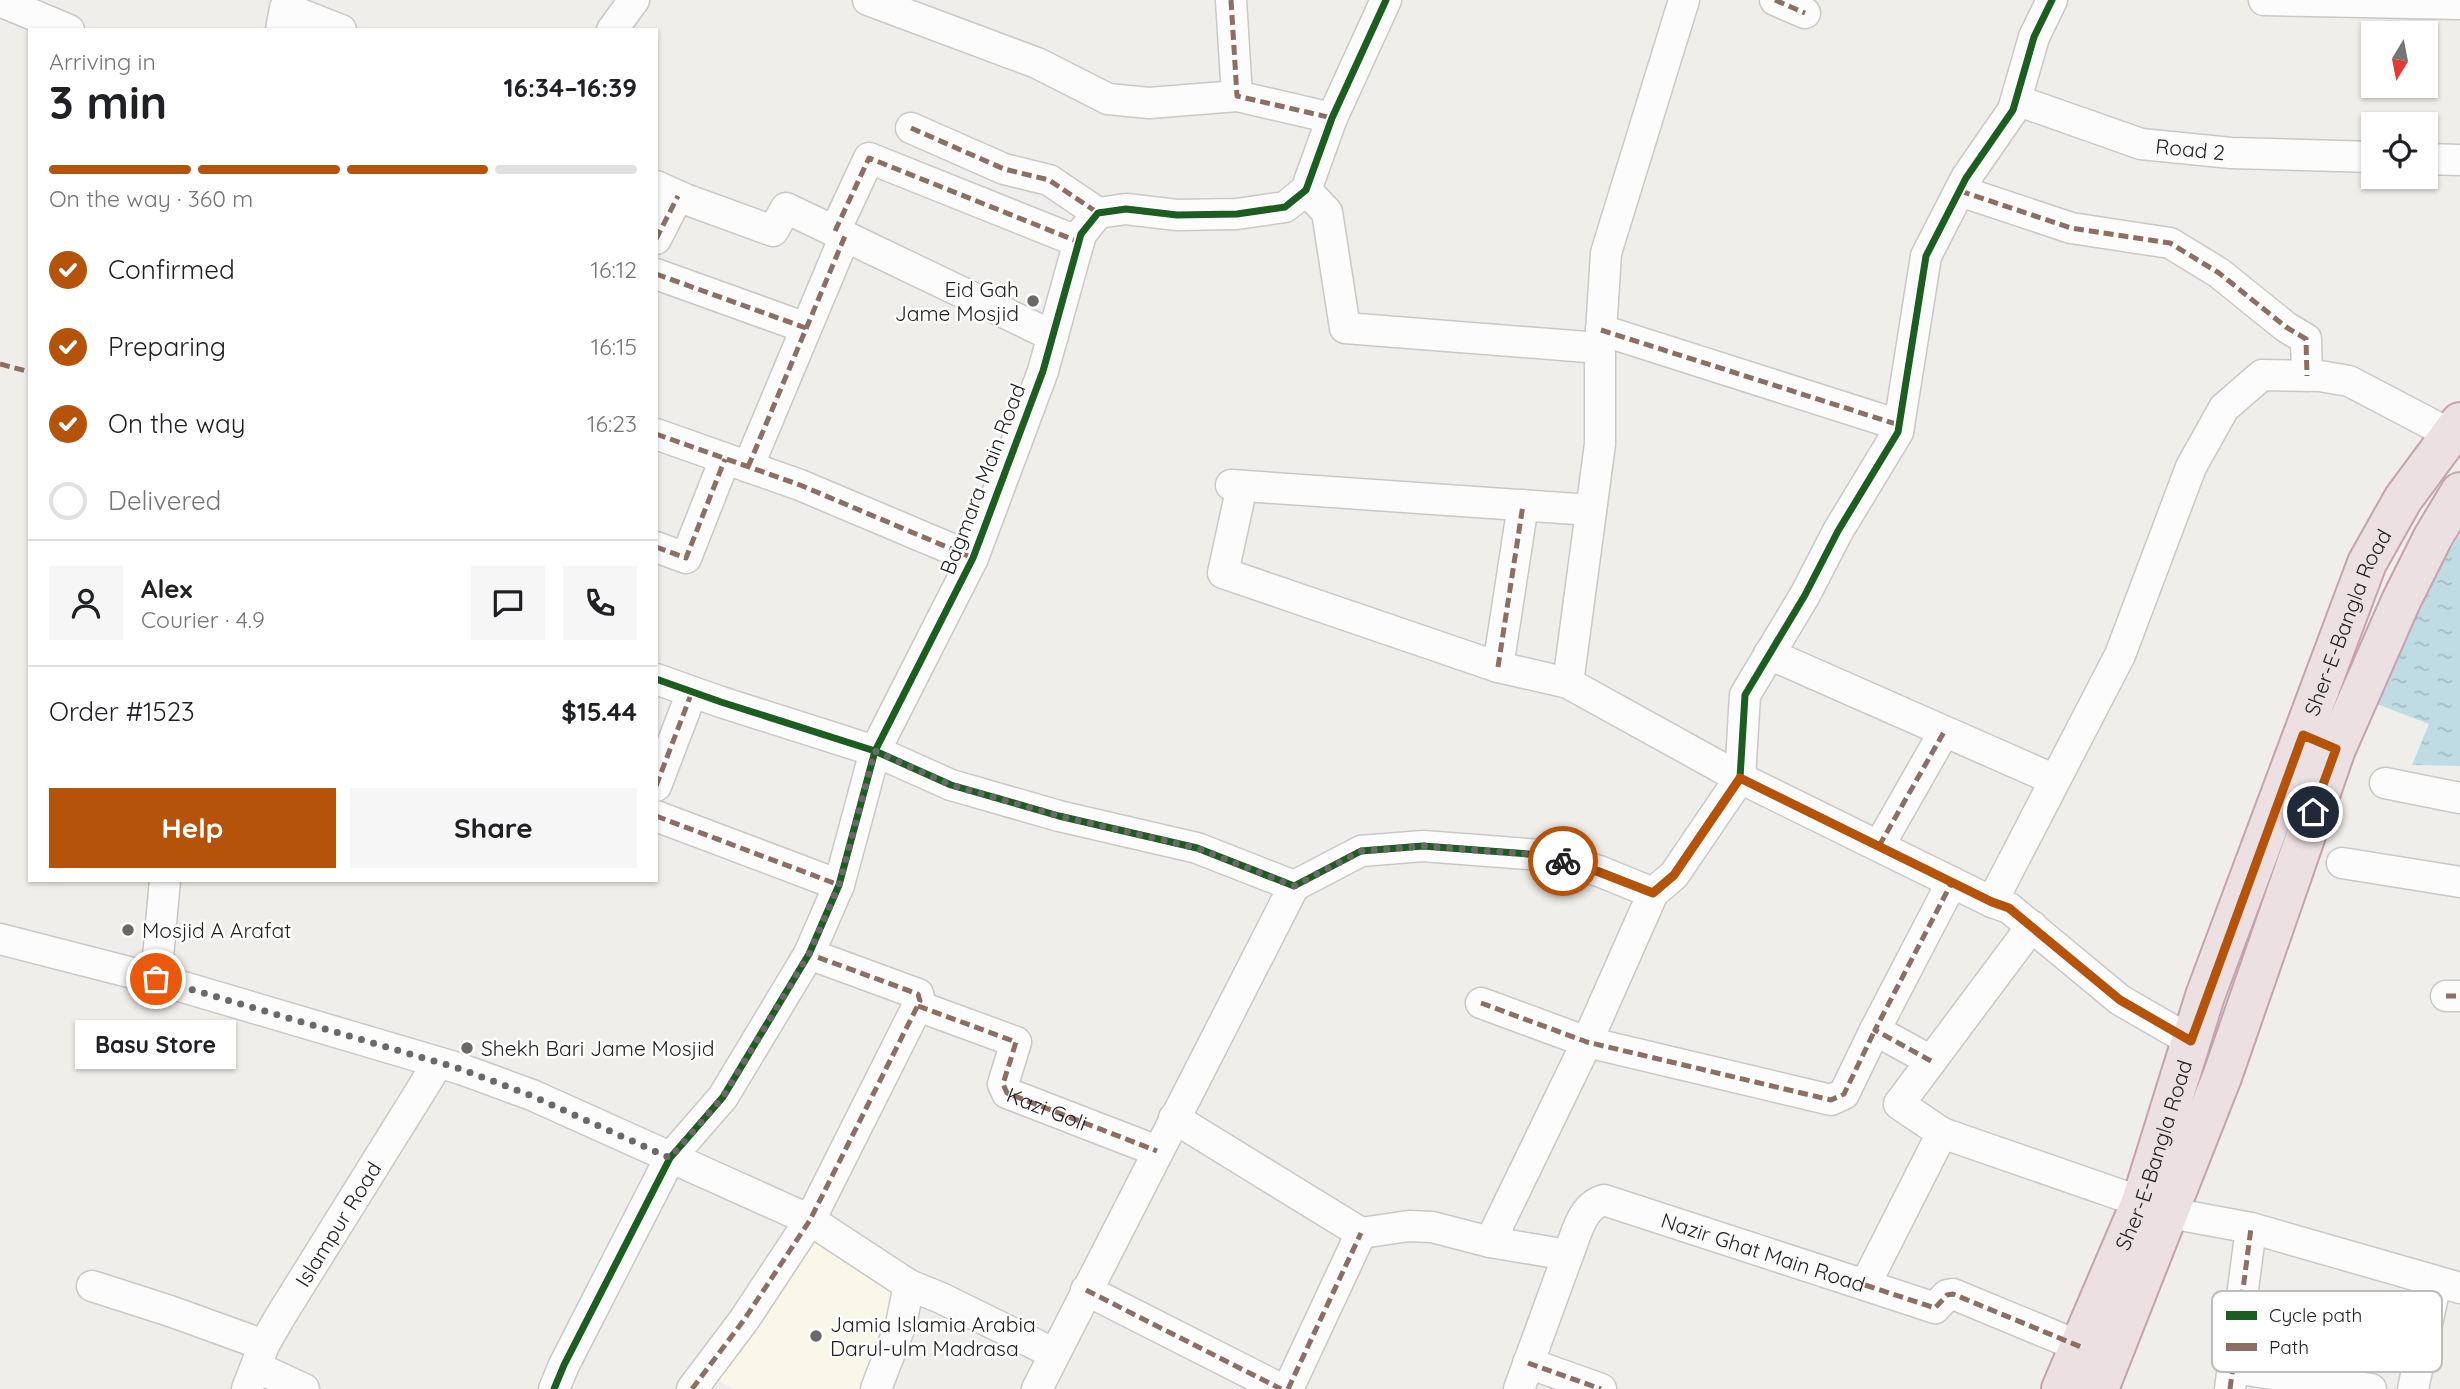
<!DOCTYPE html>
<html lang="en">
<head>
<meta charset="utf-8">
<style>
  body { margin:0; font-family:Quicksand,sans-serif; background:#f6f6f6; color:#202124; height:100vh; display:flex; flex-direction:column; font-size:26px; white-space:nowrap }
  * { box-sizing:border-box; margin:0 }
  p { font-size:23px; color:#757577 }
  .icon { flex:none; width:38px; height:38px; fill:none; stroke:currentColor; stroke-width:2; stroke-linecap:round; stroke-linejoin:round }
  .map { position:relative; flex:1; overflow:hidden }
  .panel { position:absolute; left:28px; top:28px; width:630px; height:854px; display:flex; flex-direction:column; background:#fff; border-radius:0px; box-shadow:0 2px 5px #0004 }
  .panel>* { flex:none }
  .needle { width:46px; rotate:190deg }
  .tools { position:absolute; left:2361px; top:21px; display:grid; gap:14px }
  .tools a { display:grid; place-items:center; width:77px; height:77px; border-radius:0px; background:#fff; box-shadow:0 2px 5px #0004; font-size:35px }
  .pin { position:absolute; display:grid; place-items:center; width:60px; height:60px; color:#fff; margin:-30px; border:4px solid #fff; border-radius:50%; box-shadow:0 2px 7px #0007 }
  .courier { position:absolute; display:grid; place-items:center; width:70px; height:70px; margin:-35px; border:5px solid #b45309; border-radius:50%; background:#fff; color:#222; box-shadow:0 2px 9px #0007 }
  .bubble { position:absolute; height:49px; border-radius:0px; background:#fff; box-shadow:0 2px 5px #0004; font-size:23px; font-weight:800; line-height:49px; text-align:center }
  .summary em { font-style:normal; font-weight:800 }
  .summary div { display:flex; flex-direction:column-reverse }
  .summary { display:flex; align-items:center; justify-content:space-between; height:119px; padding:0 21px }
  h1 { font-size:46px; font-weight:800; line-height:52px }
  .bar { display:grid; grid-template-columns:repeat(4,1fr); gap:10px 7px; align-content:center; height:84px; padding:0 21px }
  .bar i { height:9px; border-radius:5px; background:#e0e0e0 }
  .bar .on { background:#b45309 }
  .bar p { grid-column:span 4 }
  .line { display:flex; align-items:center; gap:18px; padding:0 21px; border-top:2px solid #e0e0e0 }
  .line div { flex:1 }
  .round { display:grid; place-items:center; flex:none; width:74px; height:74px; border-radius:0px; background:#f6f6f6 }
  ol { padding:0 21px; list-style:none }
  li { display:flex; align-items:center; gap:21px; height:77px }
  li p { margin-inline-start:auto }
  li .icon { padding:7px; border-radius:50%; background:#b45309; color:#fff; stroke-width:4 }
  li:last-child { color:#757577 }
  li i { width:38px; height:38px; border:4px solid #e0e0e0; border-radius:50% }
  .action { display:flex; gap:14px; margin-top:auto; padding:14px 21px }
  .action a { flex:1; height:80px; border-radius:0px; background:#b45309; color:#fff; font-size:28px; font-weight:800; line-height:80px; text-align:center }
  .action a+a { background:#f6f6f6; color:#202124 }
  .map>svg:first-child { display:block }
  .education { fill:#f8f7e8 }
  .water { fill:url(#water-ripples) }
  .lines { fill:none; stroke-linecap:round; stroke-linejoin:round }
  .minor-casing { stroke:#c9c8c7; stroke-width:33 }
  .highway-casing { stroke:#c5a2ac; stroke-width:42 }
  .minor { stroke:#fdfcfc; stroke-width:30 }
  .highway { stroke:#ece0e2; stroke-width:38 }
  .quiet { stroke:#8d6e63; stroke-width:5; stroke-dasharray:10 5; stroke-linecap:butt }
  .cycleway-casing { stroke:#fff; stroke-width:11 }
  .cycleway { stroke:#1b5e20; stroke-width:7 }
  .done { stroke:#6a6968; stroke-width:7; stroke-dasharray:0 12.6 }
  .route { stroke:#b45309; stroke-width:9 }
  .poi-dot { fill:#6a6968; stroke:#fff; stroke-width:2.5 }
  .labels { text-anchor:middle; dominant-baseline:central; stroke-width:5; stroke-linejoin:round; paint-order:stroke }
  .street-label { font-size:21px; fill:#222; stroke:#fff }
  .poi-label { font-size:21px; fill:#222; stroke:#fff; text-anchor:start }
  .key { fill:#fff; stroke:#bdbdbd; stroke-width:2 }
  .key-label { font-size:19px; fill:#222 }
</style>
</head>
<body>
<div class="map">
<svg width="2460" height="1389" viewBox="0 0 2460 1389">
  <defs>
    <pattern id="water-ripples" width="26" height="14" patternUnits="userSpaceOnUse" patternTransform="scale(1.75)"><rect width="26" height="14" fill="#bfdbe3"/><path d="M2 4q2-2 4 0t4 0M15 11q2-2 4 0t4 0" fill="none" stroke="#a4bcc2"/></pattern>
  </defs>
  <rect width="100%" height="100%" fill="#f0eeeb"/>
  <path class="education" d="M 808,1232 L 903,1291 L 868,1389 L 734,1389 L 718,1380 Z"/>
  <path class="water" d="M 2460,534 L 2460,766 L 2412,765 L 2429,724 L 2377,704 L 2401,631 Z"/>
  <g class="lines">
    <defs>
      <g id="minor">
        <path d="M 868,0 L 1037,63 L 1108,99 L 1149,103 L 1237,96"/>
        <path d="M 1231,0 L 1237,96 L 1332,118"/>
        <path d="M 1684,0 L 1606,253 L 1600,348 L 1600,444 L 1568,683 L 1740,778 L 1992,902 L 2009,908 L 2120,1000 L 2191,1041"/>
        <path d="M 1775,0 L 1805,13"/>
        <path d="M 2264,0 L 2460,4"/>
        <path d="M 0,1 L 69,30"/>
        <path d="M 281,30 L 285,8 L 341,30"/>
        <path d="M 612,30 L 634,0"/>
        <path id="s1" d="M 2016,100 L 2141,144 L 2231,153 L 2373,157"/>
        <path d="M 911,128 L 1004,169 L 1049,180 L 1098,213"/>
        <path d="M 2426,159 L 2460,160"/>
        <path d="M 656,186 L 685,199 L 773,231 L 786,208 L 1053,336"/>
        <path d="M 1306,190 L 1327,212 L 1345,328 L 1600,348"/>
        <path d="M 1960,191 L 2071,228 L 2170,243 L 2219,273 L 2286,327 L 2306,339 L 2307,376"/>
        <path d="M 835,231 L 869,158 L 1079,242"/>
        <path d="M 656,239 L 678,196"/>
        <path d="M 656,274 L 806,328"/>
        <path d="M 1601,330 L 1899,425"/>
        <path d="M 656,434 L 800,485 L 973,558"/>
        <path d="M 748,467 L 845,236"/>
        <path d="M 1231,485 L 1591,510"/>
        <path d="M 1242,486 L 1223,573 L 1498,667 L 1568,683"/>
        <path d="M 656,547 L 686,558 L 725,459"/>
        <path d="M 1769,654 L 2055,780"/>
        <path d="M 1498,667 L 1523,505"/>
        <path d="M 656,679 L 721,702 L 875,751 L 951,785 L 1059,816 L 1197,848 L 1294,886 L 1361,851 L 1423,846 L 1541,855 L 1599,871 L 1653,893 L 1674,875 L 1740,778 L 1745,695 L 1805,595 L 1838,531 L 1898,432 L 1926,256 L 1966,178 L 2013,110 L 2034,37 L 2052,0"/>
        <path d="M 2385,783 L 2460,798"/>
        <path d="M 656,786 L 692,692"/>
        <path d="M 656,816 L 839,885"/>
        <path d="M 1879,846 L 1944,732"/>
        <path d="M 2342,863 L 2460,882"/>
        <path d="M 1992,902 L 2120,655 L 2191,467 L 2224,408 L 2262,375 L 2320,376 L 2349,381 L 2450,434"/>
        <path d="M 0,939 L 156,979 L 461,1069 L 532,1095 L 810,1220 L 909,1285 L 941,1298 L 1053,1353"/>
        <path d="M 156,979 L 165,880"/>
        <path d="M 2446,996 L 2460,996"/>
        <path d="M 1481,1003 L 1587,1042 L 1831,1100 L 1844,1094 L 1875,1030"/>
        <path id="s2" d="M 918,1006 L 1016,1042 L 1003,1084 L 1007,1093 L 1157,1151"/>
        <path d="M 1931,1061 L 1875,1030 L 1952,882"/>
        <path d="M 1174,1118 L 1361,1233 L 1409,1226 L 1432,1227 L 1490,1242"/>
        <path d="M 1942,1133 L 1899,1104 L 2032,926"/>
        <path d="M 2170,1213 L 2251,1228 L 2460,1288"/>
        <path id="s3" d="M 1568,1255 C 1576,1236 1581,1206 1604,1200 L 1865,1285 L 1942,1133 L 2141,1202"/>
        <path d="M 1865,1285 L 1935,1308 L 1947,1295 L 1953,1294 L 2081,1347"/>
        <path d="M 92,1286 L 170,1311 L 264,1345"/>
        <path d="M 1086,1290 L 1281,1389"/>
        <path d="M 1528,1363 L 1601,1389"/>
        <path d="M 256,1367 L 304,1389"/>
        <path d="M 2233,1368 L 2371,1389"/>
        <path id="s4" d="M 247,1389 L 264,1345 L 280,1317 L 438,1063"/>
        <path d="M 554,1389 L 564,1365 L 670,1158 L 723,1097 L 809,954 L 839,885 L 875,751 L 973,558 L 1043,371 L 1081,234 L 1098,213 L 1126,209 L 1177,215 L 1237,214 L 1285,207 L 1306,190 L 1332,118 L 1386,0"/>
        <path d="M 692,1389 L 744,1320 L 810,1220 L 920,1001 L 918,994 L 809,954"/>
        <path d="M 876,1389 L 901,1324 L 909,1285"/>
        <path d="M 1037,1389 L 1294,886"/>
        <path d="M 1288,1389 L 1361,1233"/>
        <path d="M 1519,1389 L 1568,1255 L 1490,1242 L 1587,1042 L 1653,893"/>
        <path d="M 2230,1389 L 2251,1228"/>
        <path d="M 2413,1389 L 2436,1282"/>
      </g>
      <g id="highway">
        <path id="s5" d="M 2061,1389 L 2141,1202 L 2205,996 L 2367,563 L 2403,499 L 2460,422"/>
        <path d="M 2099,1389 L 2222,1077 L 2336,749 L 2401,601 L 2433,537 L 2460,492"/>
      </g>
    </defs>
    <use href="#minor" class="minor-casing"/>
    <use href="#highway" class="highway-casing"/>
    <use href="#minor" class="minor"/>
    <use href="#highway" class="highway"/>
    <path class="quiet" d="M 1231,0 L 1237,96 L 1332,118
      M 1775,0 L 1805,13
      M 911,128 L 1004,169 L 1049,180 L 1098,213
      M 1960,191 L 2071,228 L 2170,243 L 2219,273 L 2286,327 L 2306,339 L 2307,376
      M 835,231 L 869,158 L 1079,242
      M 656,239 L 678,196
      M 656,274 L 806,328
      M 1601,330 L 1899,425
      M 0,364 L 30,372
      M 656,434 L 800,485 L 973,558
      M 748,467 L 845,236
      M 656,547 L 686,558 L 725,459
      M 1498,667 L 1523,505
      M 656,786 L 692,692
      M 656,816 L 839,885
      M 1879,846 L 1944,732
      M 2446,996 L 2460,996
      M 1481,1003 L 1587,1042 L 1831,1100 L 1844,1094 L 1875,1030
      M 918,1006 L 1016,1042 L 1003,1084 L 1007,1093 L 1157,1151
      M 1931,1061 L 1875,1030 L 1952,882
      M 1865,1285 L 1935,1308 L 1947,1295 L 1953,1294 L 2081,1347
      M 1086,1290 L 1281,1389
      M 1528,1363 L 1601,1389
      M 692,1389 L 744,1320 L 810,1220 L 920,1001 L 918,994 L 809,954
      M 1288,1389 L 1361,1233
      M 2230,1389 L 2251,1228"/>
    <defs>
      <path id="cycleway" d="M 656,679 L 721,702 L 875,751 L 951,785 L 1059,816 L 1197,848 L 1294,886 L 1361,851 L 1423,846 L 1541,855 L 1599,871 L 1653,893 L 1674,875 L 1740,778 L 1745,695 L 1805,595 L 1838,531 L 1898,432 L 1926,256 L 1966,178 L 2013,110 L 2034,37 L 2052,0
        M 554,1389 L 564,1365 L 670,1158 L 723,1097 L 809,954 L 839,885 L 875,751 L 973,558 L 1043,371 L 1081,234 L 1098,213 L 1126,209 L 1177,215 L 1237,214 L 1285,207 L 1306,190 L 1332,118 L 1386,0"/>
    </defs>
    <use href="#cycleway" class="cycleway-casing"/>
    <use href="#cycleway" class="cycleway"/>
  </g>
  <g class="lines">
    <path class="done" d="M 156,979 L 461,1069 L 532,1096 L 670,1158 L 723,1097 L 809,954 L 839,885 L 875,751 L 951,785 L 1059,816 L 1197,848 L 1294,886 L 1361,851 L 1423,846 L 1541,855 L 1563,861"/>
    <path class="route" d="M 1563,861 L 1599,872 L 1653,893 L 1674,875 L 1740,778 L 1992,902 L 2009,908 L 2120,1000 L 2191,1041 L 2303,735 L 2336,749 L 2313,812"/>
  </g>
  <g class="poi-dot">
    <circle cx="1033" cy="301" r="7"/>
    <circle cx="128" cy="930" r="7"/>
    <circle cx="467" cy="1048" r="7"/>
    <circle cx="816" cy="1336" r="7"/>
  </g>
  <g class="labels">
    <g class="street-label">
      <text stroke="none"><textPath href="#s1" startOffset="182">Road 2</textPath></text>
      <text transform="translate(982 479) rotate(-69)">Bagmara Main Road</text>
      <text stroke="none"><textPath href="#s5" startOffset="819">Sher-E-Bangla Road</textPath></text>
      <text stroke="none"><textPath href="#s2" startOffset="201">Kazi Goli</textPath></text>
      <text stroke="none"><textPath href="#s5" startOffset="252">Sher-E-Bangla Road</textPath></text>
      <text stroke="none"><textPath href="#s4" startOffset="189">Islampur Road</textPath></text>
      <text stroke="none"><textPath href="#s3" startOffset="236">Nazir Ghat Main Road</textPath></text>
    </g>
    <g class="poi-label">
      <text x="1019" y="289" text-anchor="end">Eid Gah<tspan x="1019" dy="24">Jame Mosjid</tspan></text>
      <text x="142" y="930">Mosjid A Arafat</text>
      <text x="481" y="1048">Shekh Bari Jame Mosjid</text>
      <text x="830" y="1324">Jamia Islamia Arabia<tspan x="830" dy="24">Darul-ulm Madrasa</tspan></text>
    </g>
  </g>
  <rect x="2212" y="1291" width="230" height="81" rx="10" class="key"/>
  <rect x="2226" y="1311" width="31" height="9" fill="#1b5e20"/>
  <rect x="2226" y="1343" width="31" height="8" fill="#8d6e63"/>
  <g class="key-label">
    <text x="2269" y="1322">Cycle path</text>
    <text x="2269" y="1354">Path</text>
  </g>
</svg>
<div class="tools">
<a><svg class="needle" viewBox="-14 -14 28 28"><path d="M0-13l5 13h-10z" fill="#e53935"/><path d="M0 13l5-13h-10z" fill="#757577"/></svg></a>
<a><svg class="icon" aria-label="locate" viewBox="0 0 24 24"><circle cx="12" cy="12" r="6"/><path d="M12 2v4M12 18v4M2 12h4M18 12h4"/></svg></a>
</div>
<div class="pin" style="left:156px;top:979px;background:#ea580c"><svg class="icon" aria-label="bag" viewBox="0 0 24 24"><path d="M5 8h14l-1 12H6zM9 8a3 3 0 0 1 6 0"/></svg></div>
<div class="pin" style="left:2313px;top:812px;background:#1f2937"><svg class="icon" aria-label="home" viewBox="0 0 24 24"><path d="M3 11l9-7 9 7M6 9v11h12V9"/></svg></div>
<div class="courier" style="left:1563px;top:861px"><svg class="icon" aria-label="bike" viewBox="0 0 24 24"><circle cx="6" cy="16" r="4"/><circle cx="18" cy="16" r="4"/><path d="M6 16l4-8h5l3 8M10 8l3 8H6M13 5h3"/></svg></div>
<div class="bubble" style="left:75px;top:1020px;width:161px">Basu Store</div>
<section class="panel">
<div class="summary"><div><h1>3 min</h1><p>Arriving in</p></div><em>16:34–16:39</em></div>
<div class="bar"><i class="on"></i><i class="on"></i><i class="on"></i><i></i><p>On the way · 360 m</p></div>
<ol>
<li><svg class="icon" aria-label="check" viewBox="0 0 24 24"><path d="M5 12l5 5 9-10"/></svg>Confirmed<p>16:12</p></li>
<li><svg class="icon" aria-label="check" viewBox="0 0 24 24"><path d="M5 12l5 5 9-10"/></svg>Preparing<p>16:15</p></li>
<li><svg class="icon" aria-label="check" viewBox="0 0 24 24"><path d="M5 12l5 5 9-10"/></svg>On the way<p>16:23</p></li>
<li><i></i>Delivered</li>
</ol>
<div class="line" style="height:126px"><a class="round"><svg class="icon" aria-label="person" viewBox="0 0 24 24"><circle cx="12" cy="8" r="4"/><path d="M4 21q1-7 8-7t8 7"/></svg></a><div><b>Alex</b><p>Courier · 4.9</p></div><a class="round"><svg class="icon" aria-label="chat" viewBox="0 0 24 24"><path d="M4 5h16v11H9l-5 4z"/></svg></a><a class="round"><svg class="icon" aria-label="phone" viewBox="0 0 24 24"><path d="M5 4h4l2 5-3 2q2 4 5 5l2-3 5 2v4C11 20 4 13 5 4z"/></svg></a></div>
<div class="line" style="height:91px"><div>Order #1523</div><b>$15.44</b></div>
<div class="action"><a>Help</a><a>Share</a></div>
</section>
</div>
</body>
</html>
